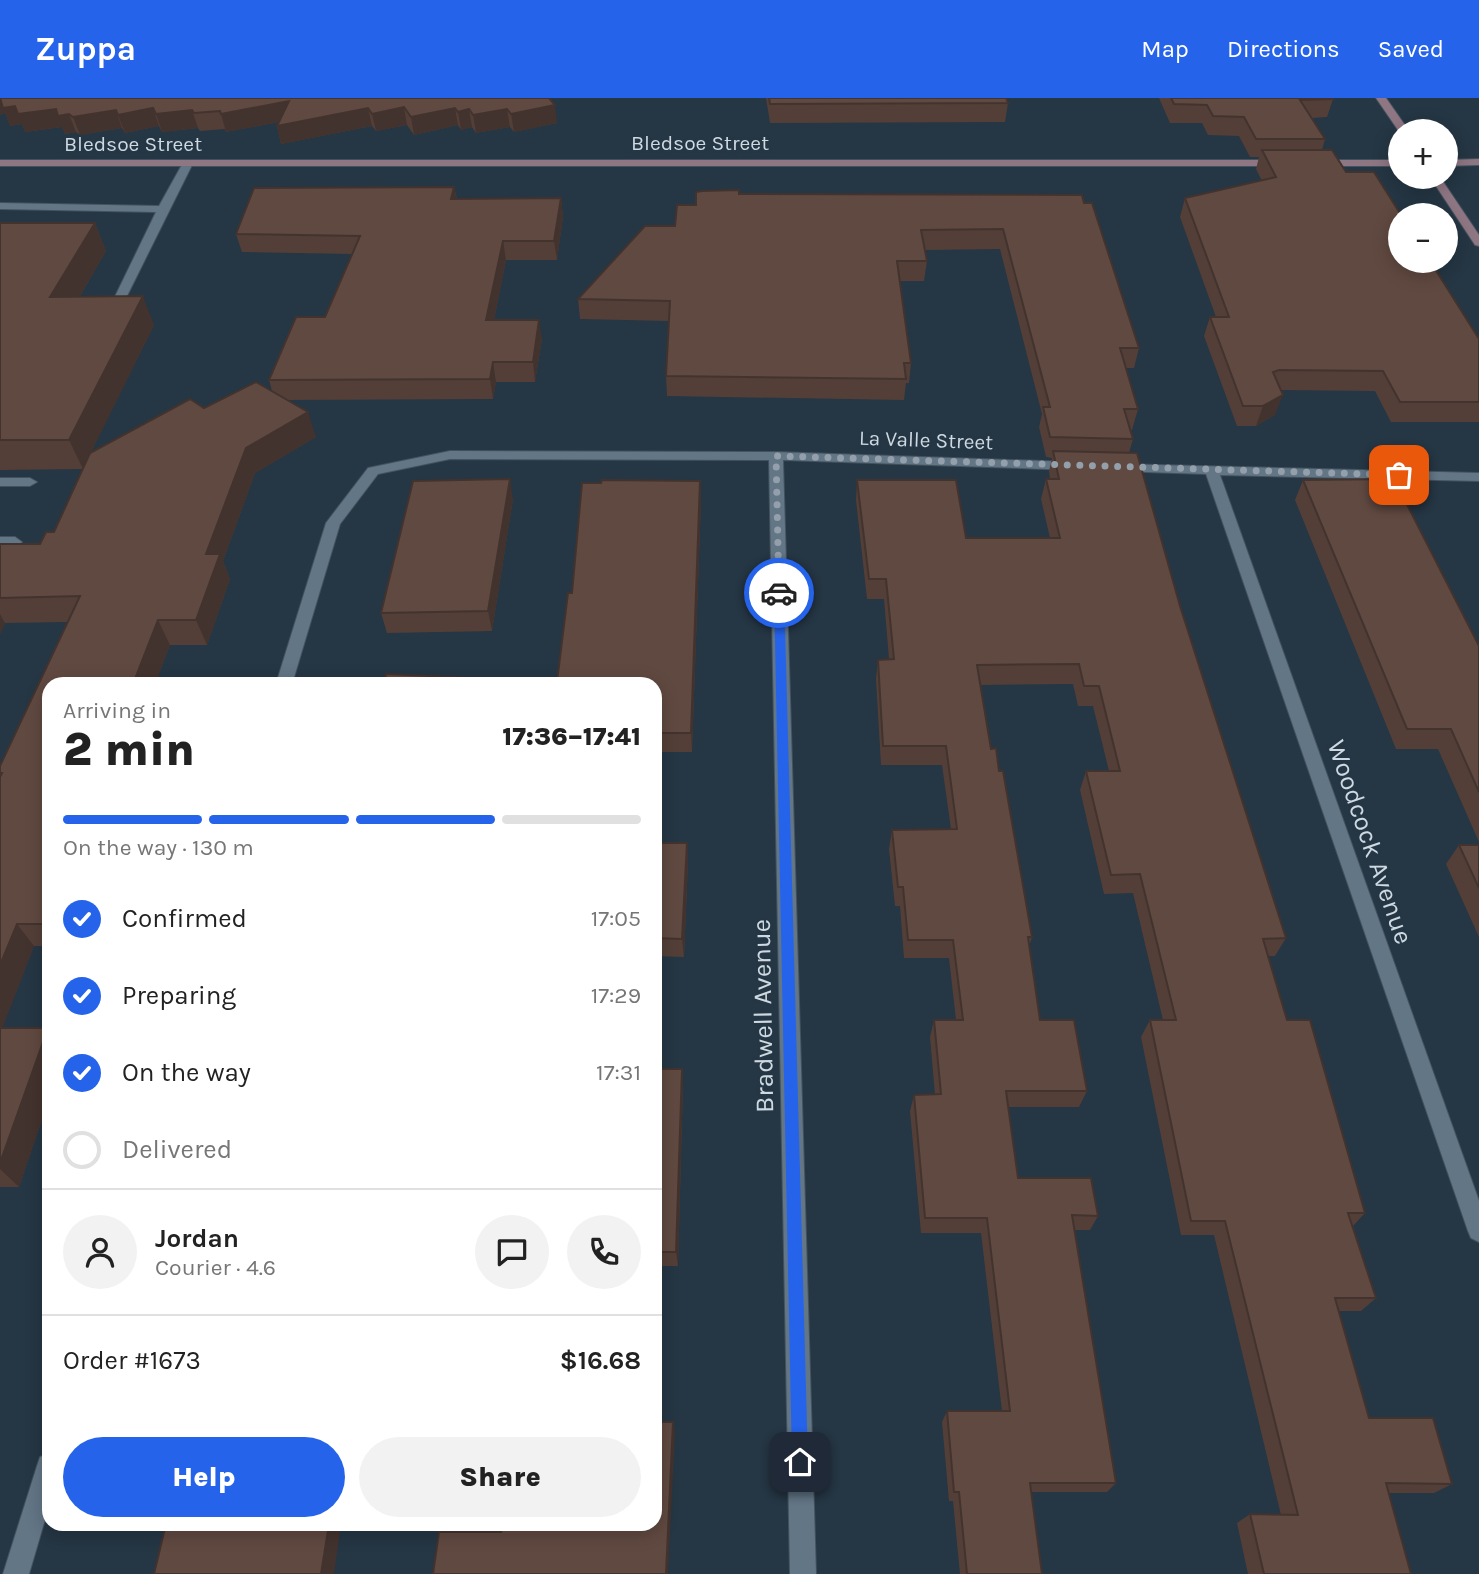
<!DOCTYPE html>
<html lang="en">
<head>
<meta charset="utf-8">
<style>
  body { margin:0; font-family:Karla,sans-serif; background:#f2f2f2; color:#222; height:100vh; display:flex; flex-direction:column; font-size:26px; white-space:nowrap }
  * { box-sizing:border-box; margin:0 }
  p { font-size:23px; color:#767676 }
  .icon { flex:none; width:38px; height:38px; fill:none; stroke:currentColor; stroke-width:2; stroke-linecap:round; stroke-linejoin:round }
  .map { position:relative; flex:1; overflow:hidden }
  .sheet { position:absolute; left:42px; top:579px; width:620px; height:854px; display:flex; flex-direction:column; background:#fff; border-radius:21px; box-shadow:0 4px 18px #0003 }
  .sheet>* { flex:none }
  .controls { position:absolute; left:1388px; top:21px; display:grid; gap:14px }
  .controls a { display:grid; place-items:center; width:70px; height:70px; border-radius:50%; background:#fff; box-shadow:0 4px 18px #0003; font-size:35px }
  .pin { position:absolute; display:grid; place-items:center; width:60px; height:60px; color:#fff; margin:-30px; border-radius:14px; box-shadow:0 4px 10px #0006 }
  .courier { position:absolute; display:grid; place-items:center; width:70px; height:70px; margin:-35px; border:5px solid #2563eb; border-radius:50%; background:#fff; color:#222; box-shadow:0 2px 9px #0007 }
  .overview em { font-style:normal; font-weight:800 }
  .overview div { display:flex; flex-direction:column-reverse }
  .overview { display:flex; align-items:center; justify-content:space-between; height:119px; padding:0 21px }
  h1 { font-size:46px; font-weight:800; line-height:52px }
  .bar { display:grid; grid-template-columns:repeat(4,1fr); gap:10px 7px; align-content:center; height:84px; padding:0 21px }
  .bar i { height:9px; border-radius:5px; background:#e0e0e0 }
  .bar .selected { background:#2563eb }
  .bar p { grid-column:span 4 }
  .line { display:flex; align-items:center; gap:18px; padding:0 21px; border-top:2px solid #e0e0e0 }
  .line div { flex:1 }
  .round { display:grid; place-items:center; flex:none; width:74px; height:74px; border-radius:37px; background:#f2f2f2 }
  ol { padding:0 21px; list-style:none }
  li { display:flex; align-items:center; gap:21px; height:77px }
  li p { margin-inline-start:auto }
  li .icon { padding:7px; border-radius:50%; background:#2563eb; color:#fff; stroke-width:4 }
  li:last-child { color:#767676 }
  li i { width:38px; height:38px; border:4px solid #e0e0e0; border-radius:50% }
  .button { display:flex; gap:14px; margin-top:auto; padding:14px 21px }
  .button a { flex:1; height:80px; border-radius:42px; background:#2563eb; color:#fff; font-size:28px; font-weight:800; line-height:80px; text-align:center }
  .button a+a { background:#f2f2f2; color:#222 }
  header { display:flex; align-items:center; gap:42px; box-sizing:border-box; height:98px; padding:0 35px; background:#2563eb; color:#fff }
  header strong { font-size:33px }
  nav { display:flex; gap:38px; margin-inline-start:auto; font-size:24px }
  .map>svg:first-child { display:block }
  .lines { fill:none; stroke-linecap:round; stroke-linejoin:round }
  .lane-casing { stroke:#43525e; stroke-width:2 }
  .street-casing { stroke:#43525e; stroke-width:2 }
  .secondary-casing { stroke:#43525e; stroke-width:2 }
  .lane { fill:#637686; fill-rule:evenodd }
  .street { fill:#637686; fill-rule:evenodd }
  .secondary { fill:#8f7683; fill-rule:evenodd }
  .wall { fill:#533f38 }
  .shaded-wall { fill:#43332e }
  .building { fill:#604941; stroke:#43332e; stroke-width:2 }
  .route { fill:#2563eb }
  .done { stroke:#93a0ab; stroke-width:7; stroke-dasharray:0 12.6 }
  .labels { text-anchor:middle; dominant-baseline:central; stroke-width:5; stroke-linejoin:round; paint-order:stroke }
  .far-street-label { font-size:21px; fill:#ced9e2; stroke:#253644 }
  .street-label { font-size:26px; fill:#ced9e2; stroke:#253644 }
</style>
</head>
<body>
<header>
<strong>Zuppa</strong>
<nav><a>Map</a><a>Directions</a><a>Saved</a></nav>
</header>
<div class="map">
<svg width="1479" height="1476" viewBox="0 0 1479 1476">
  <rect width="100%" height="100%" fill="#253644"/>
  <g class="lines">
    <defs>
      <path id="lane" d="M 184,63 L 193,65 L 118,216 L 108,213 L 156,114 L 0,111 L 0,105 L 159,108 Z
        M 0,380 L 30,380 L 37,384 L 30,388 L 0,388 Z
        M 0,439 L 15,439 L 22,444 L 15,449 L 0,449 Z"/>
      <path id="street" d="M 450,353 L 776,354 L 1073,364 L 1080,368 L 1073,372 L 783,362 L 816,1476 L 790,1476 L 769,362 L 450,361 L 378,376 L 340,426 L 292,586 L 276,586 L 326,425 L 368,370 Z
        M 1119,366 L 1479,375 L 1479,383 L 1220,377 L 1479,1103 L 1479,1144 L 1471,1140 L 1468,1133 L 1206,376 L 1114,373 L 1114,367 Z
        M 49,1356 L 49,1408 L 29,1476 L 3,1476 L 37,1368 L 40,1359 Z"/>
      <path id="secondary" d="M 1376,0 L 1386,0 L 1409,33 L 1400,35 Z
        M 1479,61 L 1479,67 L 1446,68 L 1446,62 Z
        M 0,62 L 1281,62 L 1286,65 L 1281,68 L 0,68 Z
        M 1400,62 L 1400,68 L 1316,68 L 1311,65 L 1316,62 Z
        M 1430,79 L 1440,79 L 1479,137 L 1479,148 L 1475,147 Z"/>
    </defs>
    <use href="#lane" class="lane-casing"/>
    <use href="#street" class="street-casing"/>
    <use href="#secondary" class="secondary-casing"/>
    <use href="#lane" class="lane"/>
    <use href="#street" class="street"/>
    <use href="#secondary" class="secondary"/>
  </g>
  <path class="wall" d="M 0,0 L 549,0 L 557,25 L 514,34 L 510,29 L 476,35 L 472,29 L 461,32 L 458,27 L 414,37 L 407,27 L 376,33 L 372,28 L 281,46 L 277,28 L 279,24 L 226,34 L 225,31 L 200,33 L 198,30 L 162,34 L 159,28 L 125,35 L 122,30 L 80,37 L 76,34 L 65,36 L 62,29 L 25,34 L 22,26 L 10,28 L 5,15 L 0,17 Z
    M 766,0 L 1006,0 L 1008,5 L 1005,24 L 770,25 Z
    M 1159,0 L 1333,0 L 1333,1 L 1327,19 L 1312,20 L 1325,41 L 1322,52 L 1346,74 L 1479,241 L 1479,324 L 1391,324 L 1375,293 L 1281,292 L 1275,317 L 1256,328 L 1237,328 L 1204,238 L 1210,219 L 1216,219 L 1180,119 L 1185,100 L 1262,83 L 1256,71 L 1259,59 L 1250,59 L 1239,38 L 1208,37 L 1202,25 L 1170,25 Z
    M 454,89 L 457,101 L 561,100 L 563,119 L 557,162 L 506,162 L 494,222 L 542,241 L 535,284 L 496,284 L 493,301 L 287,302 L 316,339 L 255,375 L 223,463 L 230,481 L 207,547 L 170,547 L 155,586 L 49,586 L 49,848 L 34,848 L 2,930 L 49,931 L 49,1001 L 19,1089 L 0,1089 L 0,668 L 67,524 L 5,525 L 0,536 L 0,446 L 40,446 L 54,434 L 82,371 L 0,372 L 0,125 L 95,125 L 106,153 L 80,198 L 154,227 L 91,354 L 204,310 L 272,293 L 269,282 L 325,219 L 352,156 L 242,154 L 236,136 Z
    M 739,96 L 1082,97 L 1139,250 L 1134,270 L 1126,270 L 1138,311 L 1132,332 L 1130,332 L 1133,341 L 1129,355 L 1286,840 L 1275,858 L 1268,858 L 1287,922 L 1365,1115 L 1353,1128 L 1376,1200 L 1361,1213 L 1339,1213 L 1369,1320 L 1452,1386 L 1434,1395 L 1389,1395 L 1411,1476 L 1248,1476 L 1237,1425 L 1250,1416 L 1281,1417 L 1214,1137 L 1181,1137 L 1141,939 L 1150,922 L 1163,922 L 1133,795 L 1104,796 L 1080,692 L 1086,673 L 1109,673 L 1093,608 L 1078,608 L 1073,586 L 980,587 L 991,651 L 999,673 L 1032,839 L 1029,849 L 1040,922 L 1087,993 L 1079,1009 L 1008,1009 L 1018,1080 L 1098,1118 L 1090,1132 L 1075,1132 L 1116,1385 L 1107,1394 L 1031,1394 L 1042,1476 L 960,1476 L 953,1403 L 949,1403 L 942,1324 L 947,1313 L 1002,1313 L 981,1135 L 921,1135 L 910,1013 L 914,997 L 935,997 L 930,939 L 934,922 L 956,922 L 949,860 L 904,860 L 900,808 L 895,808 L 889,751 L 892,732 L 951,731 L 942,667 L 881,667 L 876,581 L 878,562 L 889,561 L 884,501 L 867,501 L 856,402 L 857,382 L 966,440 L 1050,440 L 1041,401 L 1046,381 L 1050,381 L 1049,373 L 1052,360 L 1046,359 L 1039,329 L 1042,316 L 1000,151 L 925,152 L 927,163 L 924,183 L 900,183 L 911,265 L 909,285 L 906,285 L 904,302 L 667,298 L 666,278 L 669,223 L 580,221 L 578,201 L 675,128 L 696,107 Z
    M 1303,382 L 1479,548 L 1479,744 L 1438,651 L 1396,651 L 1295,402 Z
    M 700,383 L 701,403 L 692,654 L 657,654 L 557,584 L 572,495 Z
    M 513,401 L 492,533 L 387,535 L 381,515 Z
    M 654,745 L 687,745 L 688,764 L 684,859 L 654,858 Z
    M 1459,747 L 1479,747 L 1479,839 L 1446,766 Z
    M 654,971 L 682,971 L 683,987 L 678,1168 L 654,1168 Z"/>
  <path class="shaded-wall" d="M 0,0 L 15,8 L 56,11 L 69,16 L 76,34 L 65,36 L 62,29 L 25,34 L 22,26 L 10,28 L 5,15 L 0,17 Z
    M 289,3 L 294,21 L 226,34 L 221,16 Z
    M 555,7 L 557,25 L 514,34 L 511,16 Z
    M 404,9 L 407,27 L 376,33 L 372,16 Z
    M 153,10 L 159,28 L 125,35 L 118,17 Z
    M 368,10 L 372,28 L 281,46 L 277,28 Z
    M 455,10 L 458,27 L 414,37 L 411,19 Z
    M 469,11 L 472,29 L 461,32 L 458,14 Z
    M 507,11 L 510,29 L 476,35 L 473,17 Z
    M 116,12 L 122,30 L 80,37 L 73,19 Z
    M 192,12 L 198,30 L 162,34 L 156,16 Z
    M 454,89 L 458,107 L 451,101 Z
    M 561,100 L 563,119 L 557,162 L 554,143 Z
    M 95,125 L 106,153 L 63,227 L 50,199 Z
    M 503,143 L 506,162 L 490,242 L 486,222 Z
    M 143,198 L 154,227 L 83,371 L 69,342 Z
    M 539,222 L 542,241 L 535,284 L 533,264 Z
    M 493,264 L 496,284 L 493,301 L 490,281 Z
    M 1283,297 L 1275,317 L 1256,328 L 1263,308 Z
    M 308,314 L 316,339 L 255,375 L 223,463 L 230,481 L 207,547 L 196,522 L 206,456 L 246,350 Z
    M 510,381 L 513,401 L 492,533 L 488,513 Z
    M 700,383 L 701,403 L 692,654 L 691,635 Z
    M 0,516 L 5,525 L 0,536 Z
    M 158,522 L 170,547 L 155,586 L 133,586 Z
    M 656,635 L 657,654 L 654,721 L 654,666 Z
    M 687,745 L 688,764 L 684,859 L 682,841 Z
    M 17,826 L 34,848 L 0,936 L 0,867 Z
    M 48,930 L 49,931 L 49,1001 L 19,1089 L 0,1071 L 0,1065 Z
    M 682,971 L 683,987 L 678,1168 L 676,1154 Z
    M 673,1324 L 675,1334 L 668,1476 L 666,1476 Z
    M 329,1426 L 341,1426 L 334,1476 L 321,1476 Z"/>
  <path class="building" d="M 0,0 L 549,0 L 555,7 L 511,16 L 507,11 L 473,17 L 469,11 L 458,14 L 455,10 L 411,19 L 404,9 L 372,16 L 368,10 L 277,28 L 289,3 L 221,16 L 220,13 L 194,15 L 192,12 L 156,16 L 153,10 L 118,17 L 116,12 L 73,19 L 69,16 L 58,18 L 56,11 L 18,16 L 15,8 L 3,10 Z
    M 769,0 L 1006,0 L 1008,5 L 770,6 Z
    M 1171,0 L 1333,0 L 1333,1 L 1300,2 L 1325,41 L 1256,41 L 1244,19 L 1213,18 L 1207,7 L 1174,6 Z
    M 1262,52 L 1332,52 L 1346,74 L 1374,74 L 1401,117 L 1400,117 L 1400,163 L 1430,163 L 1479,241 L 1479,304 L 1400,304 L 1383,273 L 1279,272 L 1273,274 L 1283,297 L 1263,308 L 1243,308 L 1210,219 L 1229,219 L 1185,100 L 1276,79 Z
    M 454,89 L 451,101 L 561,100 L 554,143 L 503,143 L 486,222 L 539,222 L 533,264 L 493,264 L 490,281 L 269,282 L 296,219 L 325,219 L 360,138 L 236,136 L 254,90 Z
    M 739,92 L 739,96 L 1082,97 L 1084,105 L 1092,105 L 1139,250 L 1120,250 L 1138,311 L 1124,311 L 1133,341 L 1050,339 L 1043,309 L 1050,309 L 1003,131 L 921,132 L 927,163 L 897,163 L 911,265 L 904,265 L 906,281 L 666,278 L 670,203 L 578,201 L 645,128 L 675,128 L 677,107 L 696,107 L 696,94 L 702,93 Z
    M 0,125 L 95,125 L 50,199 L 143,198 L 69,342 L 0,342 Z
    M 256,284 L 308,314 L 246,350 L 206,456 L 220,456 L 196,522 L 158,522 L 133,586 L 49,586 L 49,826 L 17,826 L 0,867 L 0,679 L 2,675 L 0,675 L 0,668 L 80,498 L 0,500 L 0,446 L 40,446 L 46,434 L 54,434 L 90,355 L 190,301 L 204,310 Z
    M 1053,353 L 1137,355 L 1180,508 L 1286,840 L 1263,841 L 1287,922 L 1310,922 L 1365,1115 L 1348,1115 L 1376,1200 L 1335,1200 L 1369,1320 L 1433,1320 L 1452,1386 L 1386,1385 L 1411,1476 L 1264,1476 L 1250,1416 L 1298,1417 L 1225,1123 L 1191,1123 L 1150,922 L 1176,922 L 1140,776 L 1111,777 L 1086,673 L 1120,673 L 1099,588 L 1084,588 L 1079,566 L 977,567 L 991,651 L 996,650 L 999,673 L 1003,673 L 1032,839 L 1028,839 L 1040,922 L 1074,922 L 1087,993 L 1006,993 L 1018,1080 L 1091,1080 L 1098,1118 L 1072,1117 L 1116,1385 L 1030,1385 L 1042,1476 L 967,1476 L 959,1394 L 954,1394 L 947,1313 L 1010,1313 L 987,1120 L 925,1120 L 914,997 L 941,996 L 934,922 L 963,922 L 953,842 L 908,842 L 903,789 L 898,789 L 892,732 L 957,731 L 946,648 L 883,648 L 878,562 L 894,561 L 886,481 L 869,481 L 857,382 L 956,382 L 966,440 L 1060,440 L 1046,381 L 1059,381 Z
    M 510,381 L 488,513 L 381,515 L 413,383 Z
    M 1394,381 L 1479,548 L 1479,694 L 1451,631 L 1407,631 L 1303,382 Z
    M 602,382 L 700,383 L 691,635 L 656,635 L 654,666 L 654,586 L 384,586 L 386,576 L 557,584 L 568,495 L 572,495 L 582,385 L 601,385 Z
    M 654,745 L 687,745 L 682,841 L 654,840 Z
    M 1459,747 L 1479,747 L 1479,790 Z
    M 0,930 L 48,930 L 0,1065 Z
    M 654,971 L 682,971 L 676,1154 L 654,1154 Z
    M 654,1324 L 673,1324 L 666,1476 L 433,1476 L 439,1434 L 501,1434 L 502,1426 L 654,1426 Z
    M 166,1426 L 329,1426 L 321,1476 L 154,1476 Z"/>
  <path class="route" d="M 779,491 L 784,495 L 808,1364 L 800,1372 L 792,1364 L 774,495 Z"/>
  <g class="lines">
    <path class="done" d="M 779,495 L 776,358 L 1399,377"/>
  </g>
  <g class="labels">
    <g class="far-street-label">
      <text x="700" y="45">Bledsoe Street</text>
      <text x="133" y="46">Bledsoe Street</text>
      <text transform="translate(926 342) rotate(2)">La Valle Street</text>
    </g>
    <g class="street-label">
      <text transform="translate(1370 744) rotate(71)">Woodcock Avenue</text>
      <text transform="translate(763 918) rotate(-91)">Bradwell Avenue</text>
    </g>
  </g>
</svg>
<div class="controls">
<a>+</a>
<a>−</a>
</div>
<div class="pin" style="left:1399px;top:377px;background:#ea580c"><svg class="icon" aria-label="bag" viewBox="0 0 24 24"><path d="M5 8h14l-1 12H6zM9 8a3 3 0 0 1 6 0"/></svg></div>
<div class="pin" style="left:800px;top:1364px;background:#1f2937"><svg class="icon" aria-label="home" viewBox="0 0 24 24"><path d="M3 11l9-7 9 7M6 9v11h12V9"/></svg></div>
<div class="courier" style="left:779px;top:495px"><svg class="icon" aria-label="car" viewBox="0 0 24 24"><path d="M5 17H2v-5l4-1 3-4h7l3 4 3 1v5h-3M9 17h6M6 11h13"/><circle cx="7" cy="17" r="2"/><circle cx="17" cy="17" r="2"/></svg></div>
<section class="sheet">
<div class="overview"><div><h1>2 min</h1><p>Arriving in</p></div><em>17:36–17:41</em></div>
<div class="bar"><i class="selected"></i><i class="selected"></i><i class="selected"></i><i></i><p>On the way · 130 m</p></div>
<ol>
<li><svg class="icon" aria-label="check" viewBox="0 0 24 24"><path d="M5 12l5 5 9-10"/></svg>Confirmed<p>17:05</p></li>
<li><svg class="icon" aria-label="check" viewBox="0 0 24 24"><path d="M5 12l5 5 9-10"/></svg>Preparing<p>17:29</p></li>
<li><svg class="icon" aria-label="check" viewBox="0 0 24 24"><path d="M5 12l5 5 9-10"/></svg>On the way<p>17:31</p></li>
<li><i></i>Delivered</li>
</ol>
<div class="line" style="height:126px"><a class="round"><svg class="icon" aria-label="person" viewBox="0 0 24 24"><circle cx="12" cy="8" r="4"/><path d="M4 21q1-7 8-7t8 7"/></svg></a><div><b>Jordan</b><p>Courier · 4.6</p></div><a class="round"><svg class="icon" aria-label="chat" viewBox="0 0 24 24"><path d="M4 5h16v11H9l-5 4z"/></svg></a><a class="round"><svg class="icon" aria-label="phone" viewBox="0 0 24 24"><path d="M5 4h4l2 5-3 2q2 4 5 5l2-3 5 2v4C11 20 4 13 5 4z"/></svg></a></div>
<div class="line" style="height:91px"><div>Order #1673</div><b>$16.68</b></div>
<div class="button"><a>Help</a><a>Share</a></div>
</section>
</div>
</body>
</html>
